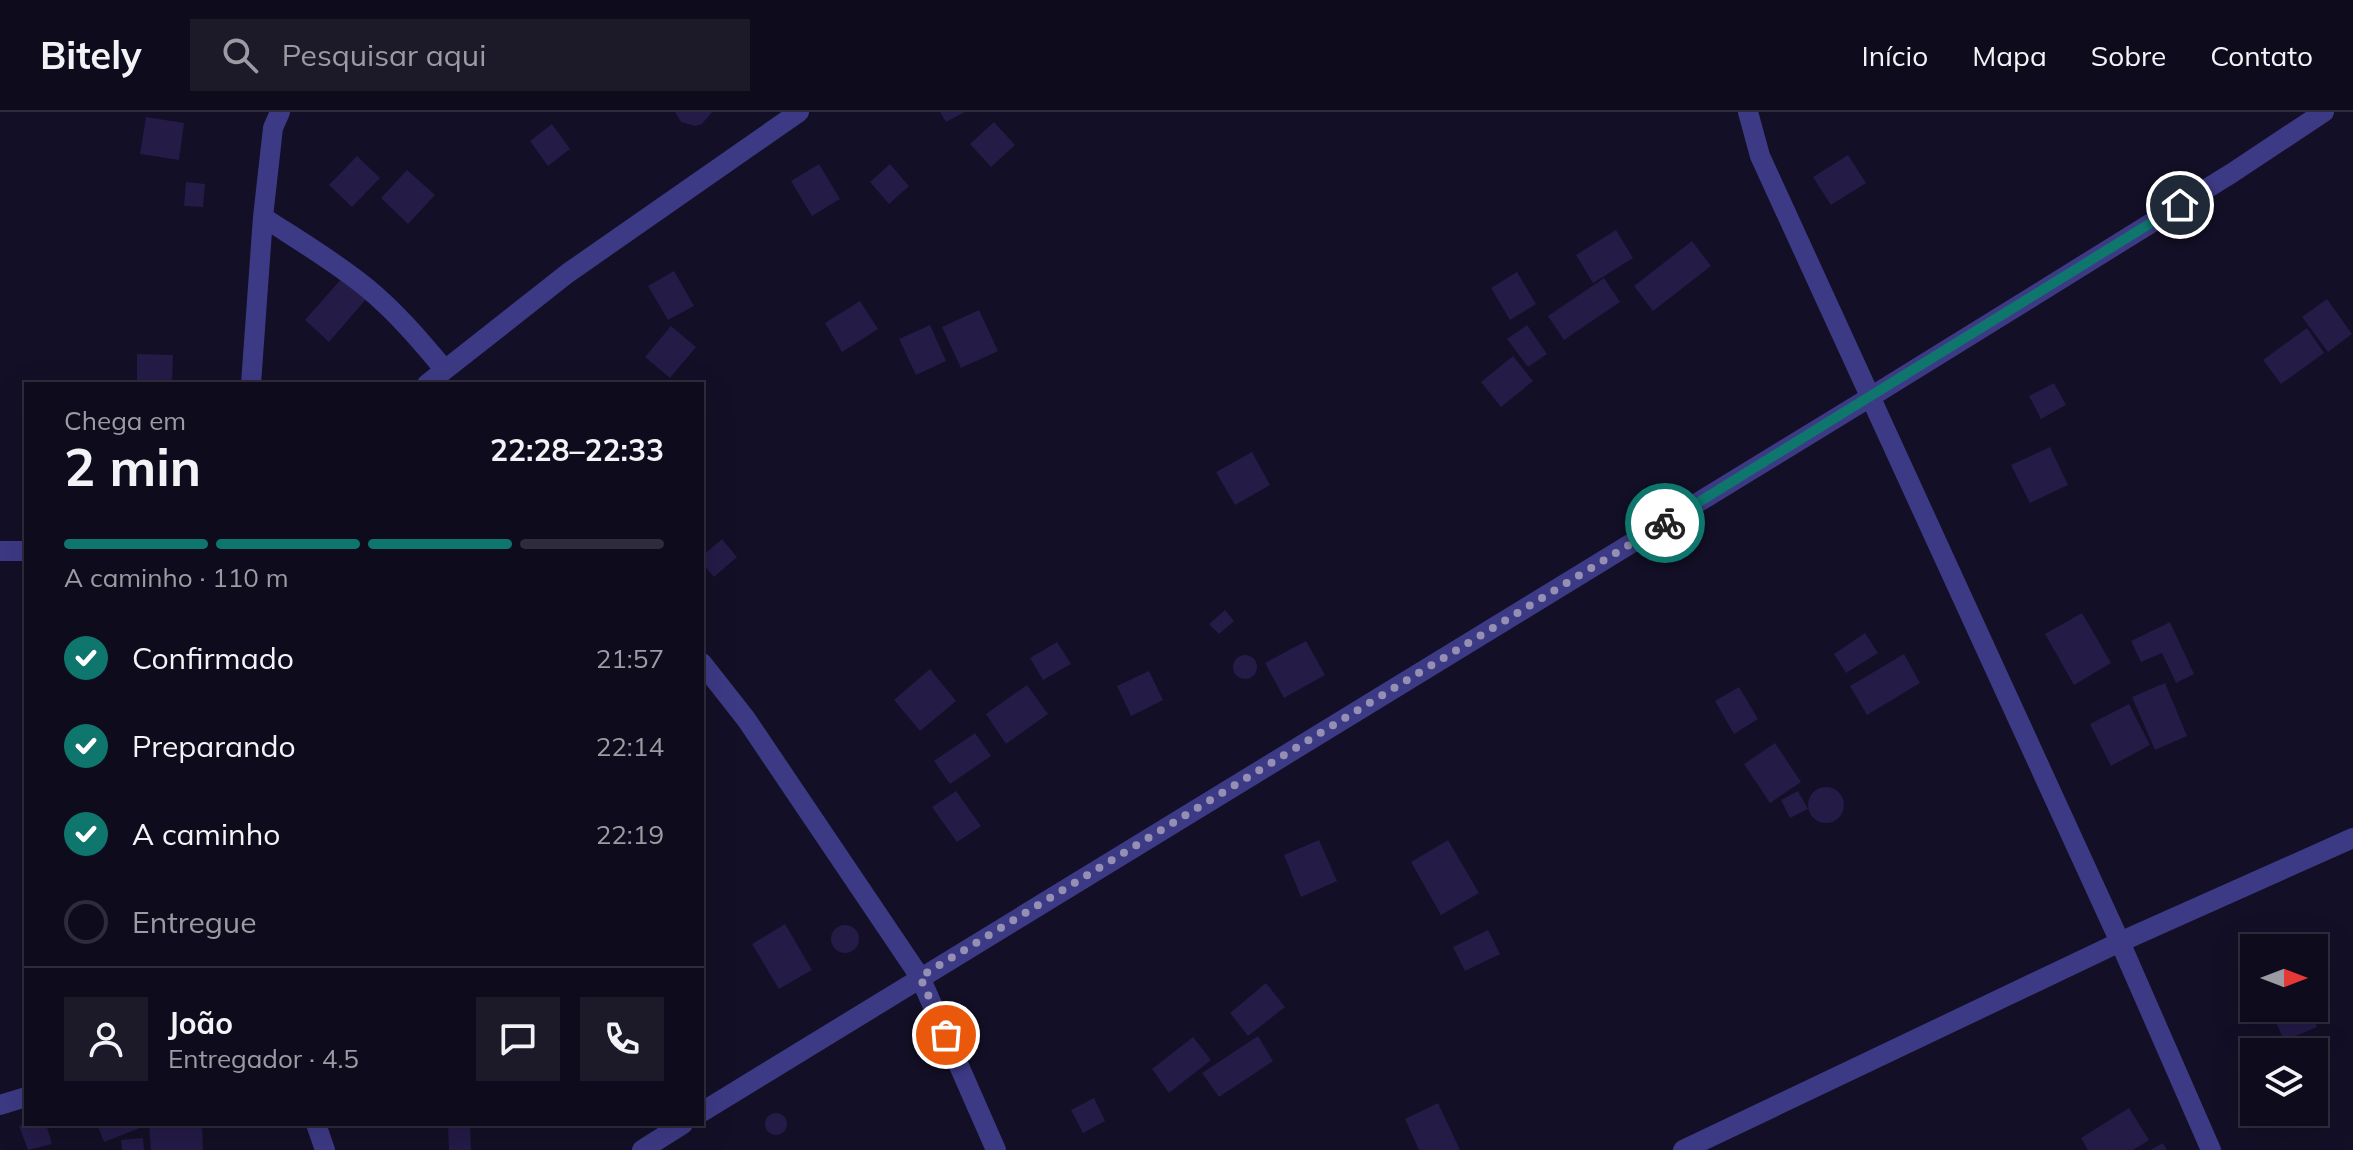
<!DOCTYPE html>
<html lang="pt">
<head>
<meta charset="utf-8">
<style>
  body { margin:0; font-family:Mulish,sans-serif; background:#1c1929; color:#f1f3f6; height:100vh; display:flex; flex-direction:column; font-size:30px; white-space:nowrap }
  * { box-sizing:border-box; margin:0 }
  p { font-size:26px; color:#9b9ba3 }
  .icon { flex:none; width:44px; height:44px; fill:none; stroke:currentColor; stroke-width:2; stroke-linecap:round; stroke-linejoin:round }
  .map { position:relative; flex:1; overflow:hidden }
  .drawer { position:absolute; left:24px; top:270px; width:680px; height:744px; display:flex; flex-direction:column; background:#0e0b1c; border-radius:0px; box-shadow:0 8px 32px #0002,0 0 0 2px #2e2b3b }
  .drawer>* { flex:none }
  .needle { width:52px; rotate:90deg }
  .buttons { position:absolute; left:2240px; top:822px; display:grid; gap:16px }
  .buttons a { display:grid; place-items:center; width:88px; height:88px; border-radius:0px; background:#0e0b1c; box-shadow:0 8px 32px #0002,0 0 0 2px #2e2b3b; font-size:40px }
  .pin { position:absolute; display:grid; place-items:center; width:68px; height:68px; color:#fff; margin:-34px; border:4px solid #fff; border-radius:50%; box-shadow:0 2px 8px #0007 }
  .courier { position:absolute; display:grid; place-items:center; width:80px; height:80px; margin:-40px; border:6px solid #0f766e; border-radius:50%; background:#fff; color:#222; box-shadow:0 2px 10px #0007 }
  .headline em { font-style:normal; font-weight:700 }
  .headline div { display:flex; flex-direction:column-reverse }
  .headline { display:flex; align-items:center; justify-content:space-between; height:136px; padding:0 40px }
  h1 { font-size:52px; font-weight:700; line-height:60px }
  .bar { display:grid; grid-template-columns:repeat(4,1fr); gap:12px 8px; align-content:center; height:96px; padding:0 40px }
  .bar i { height:10px; border-radius:6px; background:#2e2b3b }
  .bar .on { background:#0f766e }
  .bar p { grid-column:span 4 }
  .line { display:flex; align-items:center; gap:20px; padding:0 40px; border-top:2px solid #2e2b3b }
  .line div { flex:1 }
  .round { display:grid; place-items:center; flex:none; width:84px; height:84px; border-radius:0px; background:#1c1929 }
  ol { padding:0 40px; list-style:none }
  li { display:flex; align-items:center; gap:24px; height:88px }
  li p { margin-inline-start:auto }
  li .icon { padding:8px; border-radius:50%; background:#0f766e; color:#fff; stroke-width:4 }
  li:last-child { color:#9b9ba3 }
  li i { width:44px; height:44px; border:4px solid #2e2b3b; border-radius:50% }
  header { display:flex; align-items:center; gap:48px; box-sizing:border-box; height:112px; padding:0 40px; background:#0e0b1c; border-bottom:2px solid #2e2b3b }
  header strong { font-size:38px }
  nav { display:flex; gap:44px; margin-inline-start:auto; font-size:28px }
  .search { width:560px; height:72px; background:#1c1929; display:flex; align-items:center; gap:20px; box-sizing:border-box; padding:0 28px; border-radius:0px; color:#9b9ba3; font-size:30px }
  .map>svg:first-child { display:block }
  .building { fill:#241b47 }
  .lines { fill:none; stroke-linecap:round; stroke-linejoin:round }
  .street { stroke:#3d3a85; stroke-width:20 }
  .done { stroke:#948fb3; stroke-width:8; stroke-dasharray:0 14.4 }
  .route { stroke:#0f766e; stroke-width:10 }
</style>
</head>
<body>
<header>
<strong>Bitely</strong>
<div class="search"><svg class="icon" aria-label="search" viewBox="0 0 24 24"><circle cx="10" cy="10" r="6"/><path d="M15 15l6 6"/></svg>Pesquisar aqui</div>
<nav><a>Início</a><a>Mapa</a><a>Sobre</a><a>Contato</a></nav>
</header>
<div class="map">
<svg width="2353" height="1038" viewBox="0 0 2353 1038">
  <rect width="100%" height="100%" fill="#130f26"/>
  <path class="building" d="M 675,0 L 712,0 L 702,12 L 695,14 L 681,10 Z
    M 940,0 L 965,0 L 946,10 Z
    M 146,5 L 184,11 L 179,48 L 140,42 Z
    M 994,10 L 1015,33 L 991,55 L 970,32 Z
    M 552,12 L 570,37 L 548,54 L 530,29 Z
    M 1848,43 L 1866,71 L 1831,93 L 1813,65 Z
    M 357,44 L 380,66 L 352,95 L 329,73 Z
    M 819,52 L 840,87 L 812,104 L 791,69 Z
    M 890,52 L 909,74 L 889,92 L 870,70 Z
    M 407,58 L 435,83 L 408,112 L 381,86 Z
    M 186,70 L 205,72 L 203,95 L 184,94 Z
    M 1616,118 L 1633,146 L 1593,171 L 1576,143 Z
    M 1692,129 L 1711,154 L 1653,199 L 1634,174 Z
    M 674,159 L 694,194 L 668,208 L 648,174 Z
    M 1517,160 L 1536,192 L 1510,208 L 1491,176 Z
    M 343,165 L 367,186 L 329,230 L 305,208 Z
    M 1604,166 L 1620,190 L 1564,228 L 1548,204 Z
    M 2327,187 L 2352,222 L 2328,240 L 2302,205 Z
    M 860,189 L 878,217 L 842,240 L 825,211 Z
    M 979,198 L 998,239 L 961,256 L 942,215 Z
    M 930,213 L 946,249 L 916,263 L 899,227 Z
    M 1527,213 L 1547,242 L 1528,255 L 1507,227 Z
    M 671,214 L 696,235 L 670,266 L 645,245 Z
    M 2307,216 L 2324,241 L 2281,272 L 2263,248 Z
    M 137,242 L 173,243 L 172,272 L 137,272 Z
    M 1513,244 L 1533,269 L 1501,295 L 1481,270 Z
    M 2054,271 L 2066,293 L 2041,307 L 2029,284 Z
    M 2050,335 L 2068,373 L 2030,391 L 2011,353 Z
    M 1252,340 L 1270,373 L 1235,393 L 1216,360 Z
    M 722,427 L 737,445 L 714,465 L 702,451 L 702,444 Z
    M 1225,498 L 1234,509 L 1219,522 L 1209,512 Z
    M 2082,501 L 2111,551 L 2074,573 L 2045,522 Z
    M 2170,510 L 2194,562 L 2176,571 L 2162,541 L 2141,550 L 2131,529 Z
    M 1865,521 L 1878,541 L 1846,561 L 1834,542 Z
    M 1306,529 L 1325,563 L 1284,586 L 1265,551 Z
    M 1057,530 L 1071,552 L 1043,568 L 1030,546 Z
    M 1904,542 L 1920,571 L 1867,603 L 1850,574 Z
    M1233 555a12 12 0 1 1 24 0a12 12 0 1 1-24 0Z
    M 930,557 L 956,589 L 920,619 L 894,588 Z
    M 1149,559 L 1163,588 L 1131,604 L 1117,574 Z
    M 2165,571 L 2187,624 L 2155,638 L 2132,585 Z
    M 1027,573 L 1048,602 L 1006,632 L 986,602 Z
    M 1739,575 L 1758,607 L 1734,622 L 1715,589 Z
    M 2129,592 L 2150,633 L 2111,654 L 2090,612 Z
    M 975,621 L 991,644 L 950,672 L 934,649 Z
    M 1775,631 L 1801,670 L 1770,691 L 1744,652 Z
    M1808 693a18 18 0 1 1 36 0a18 18 0 1 1-36 0Z
    M 956,679 L 981,714 L 957,730 L 932,695 Z
    M 1798,679 L 1808,697 L 1790,706 L 1781,688 Z
    M 1319,728 L 1337,769 L 1301,785 L 1284,743 Z
    M 1448,728 L 1479,781 L 1441,803 L 1411,750 Z
    M 785,812 L 812,858 L 779,877 L 752,832 Z
    M831 827a14 14 0 1 1 28 0a14 14 0 1 1-28 0Z
    M 1488,818 L 1500,842 L 1465,859 L 1453,835 Z
    M 1266,871 L 1285,895 L 1248,924 L 1230,901 Z
    M 2270,896 L 2309,896 L 2317,915 L 2284,929 Z
    M 1258,924 L 1273,949 L 1219,985 L 1202,961 Z
    M 1193,925 L 1211,948 L 1169,981 L 1152,957 Z
    M 1094,986 L 1105,1009 L 1083,1021 L 1071,998 Z
    M 1438,991 L 1460,1038 L 1419,1038 L 1405,1007 Z
    M 2129,996 L 2149,1028 L 2133,1038 L 2088,1038 L 2081,1026 Z
    M765 1012a11 11 0 1 1 22 0a11 11 0 1 1-22 0Z
    M 25,1012 L 46,1012 L 52,1032 L 28,1038 L 19,1014 Z
    M 97,1012 L 138,1012 L 140,1016 L 104,1030 Z
    M 149,1012 L 202,1012 L 203,1038 L 151,1038 Z
    M 448,1012 L 470,1012 L 471,1038 L 449,1038 Z
    M 143,1026 L 144,1038 L 122,1038 L 121,1028 Z
    M 2163,1031 L 2167,1038 L 2150,1038 Z"/>
  <g class="lines">
    <path class="street" d="M 1748,0 L 1760,44 L 2120,830 L 2211,1038
      M 263,105 C 298,128 334,149 367,176 C 396,200 420,228 444,257
      M 251,272 L 263,105 L 273,16 L 280,0
      M 427,272 L 568,161 L 799,0
      M 0,439 L 26,439
      M 702,551 L 746,607 L 920,865 L 996,1038
      M 0,993 L 26,985
      M 702,1000 L 1872,284 L 2232,61 L 2324,0
      M 316,1012 L 325,1038
      M 642,1038 L 683,1012
      M 1683,1038 L 2120,830 L 2353,726"/>
  </g>
  <g class="lines">
    <path class="done" d="M 946,923 L 920,865 L 1665,411"/>
    <path class="route" d="M 1665,411 L 2180,93"/>
  </g>
</svg>
<div class="buttons">
<a><svg class="needle" viewBox="-14 -14 28 28"><path d="M0-13l5 13h-10z" fill="#e53935"/><path d="M0 13l5-13h-10z" fill="#9b9ba3"/></svg></a>
<a><svg class="icon" aria-label="layers" viewBox="0 0 24 24"><path d="M12 4l9 5-9 5-9-5zM3 14l9 5 9-5"/></svg></a>
</div>
<div class="pin" style="left:946px;top:923px;background:#ea580c"><svg class="icon" aria-label="bag" viewBox="0 0 24 24"><path d="M5 8h14l-1 12H6zM9 8a3 3 0 0 1 6 0"/></svg></div>
<div class="pin" style="left:2180px;top:93px;background:#1f2937"><svg class="icon" aria-label="home" viewBox="0 0 24 24"><path d="M3 11l9-7 9 7M6 9v11h12V9"/></svg></div>
<div class="courier" style="left:1665px;top:411px"><svg class="icon" aria-label="bike" viewBox="0 0 24 24"><circle cx="6" cy="16" r="4"/><circle cx="18" cy="16" r="4"/><path d="M6 16l4-8h5l3 8M10 8l3 8H6M13 5h3"/></svg></div>
<section class="drawer">
<div class="headline"><div><h1>2 min</h1><p>Chega em</p></div><em>22:28–22:33</em></div>
<div class="bar"><i class="on"></i><i class="on"></i><i class="on"></i><i></i><p>A caminho · 110 m</p></div>
<ol>
<li><svg class="icon" aria-label="check" viewBox="0 0 24 24"><path d="M5 12l5 5 9-10"/></svg>Confirmado<p>21:57</p></li>
<li><svg class="icon" aria-label="check" viewBox="0 0 24 24"><path d="M5 12l5 5 9-10"/></svg>Preparando<p>22:14</p></li>
<li><svg class="icon" aria-label="check" viewBox="0 0 24 24"><path d="M5 12l5 5 9-10"/></svg>A caminho<p>22:19</p></li>
<li><i></i>Entregue</li>
</ol>
<div class="line" style="height:144px"><a class="round"><svg class="icon" aria-label="person" viewBox="0 0 24 24"><circle cx="12" cy="8" r="4"/><path d="M4 21q1-7 8-7t8 7"/></svg></a><div><b>João</b><p>Entregador · 4.5</p></div><a class="round"><svg class="icon" aria-label="chat" viewBox="0 0 24 24"><path d="M4 5h16v11H9l-5 4z"/></svg></a><a class="round"><svg class="icon" aria-label="phone" viewBox="0 0 24 24"><path d="M5 4h4l2 5-3 2q2 4 5 5l2-3 5 2v4C11 20 4 13 5 4z"/></svg></a></div>
</section>
</div>
</body>
</html>
